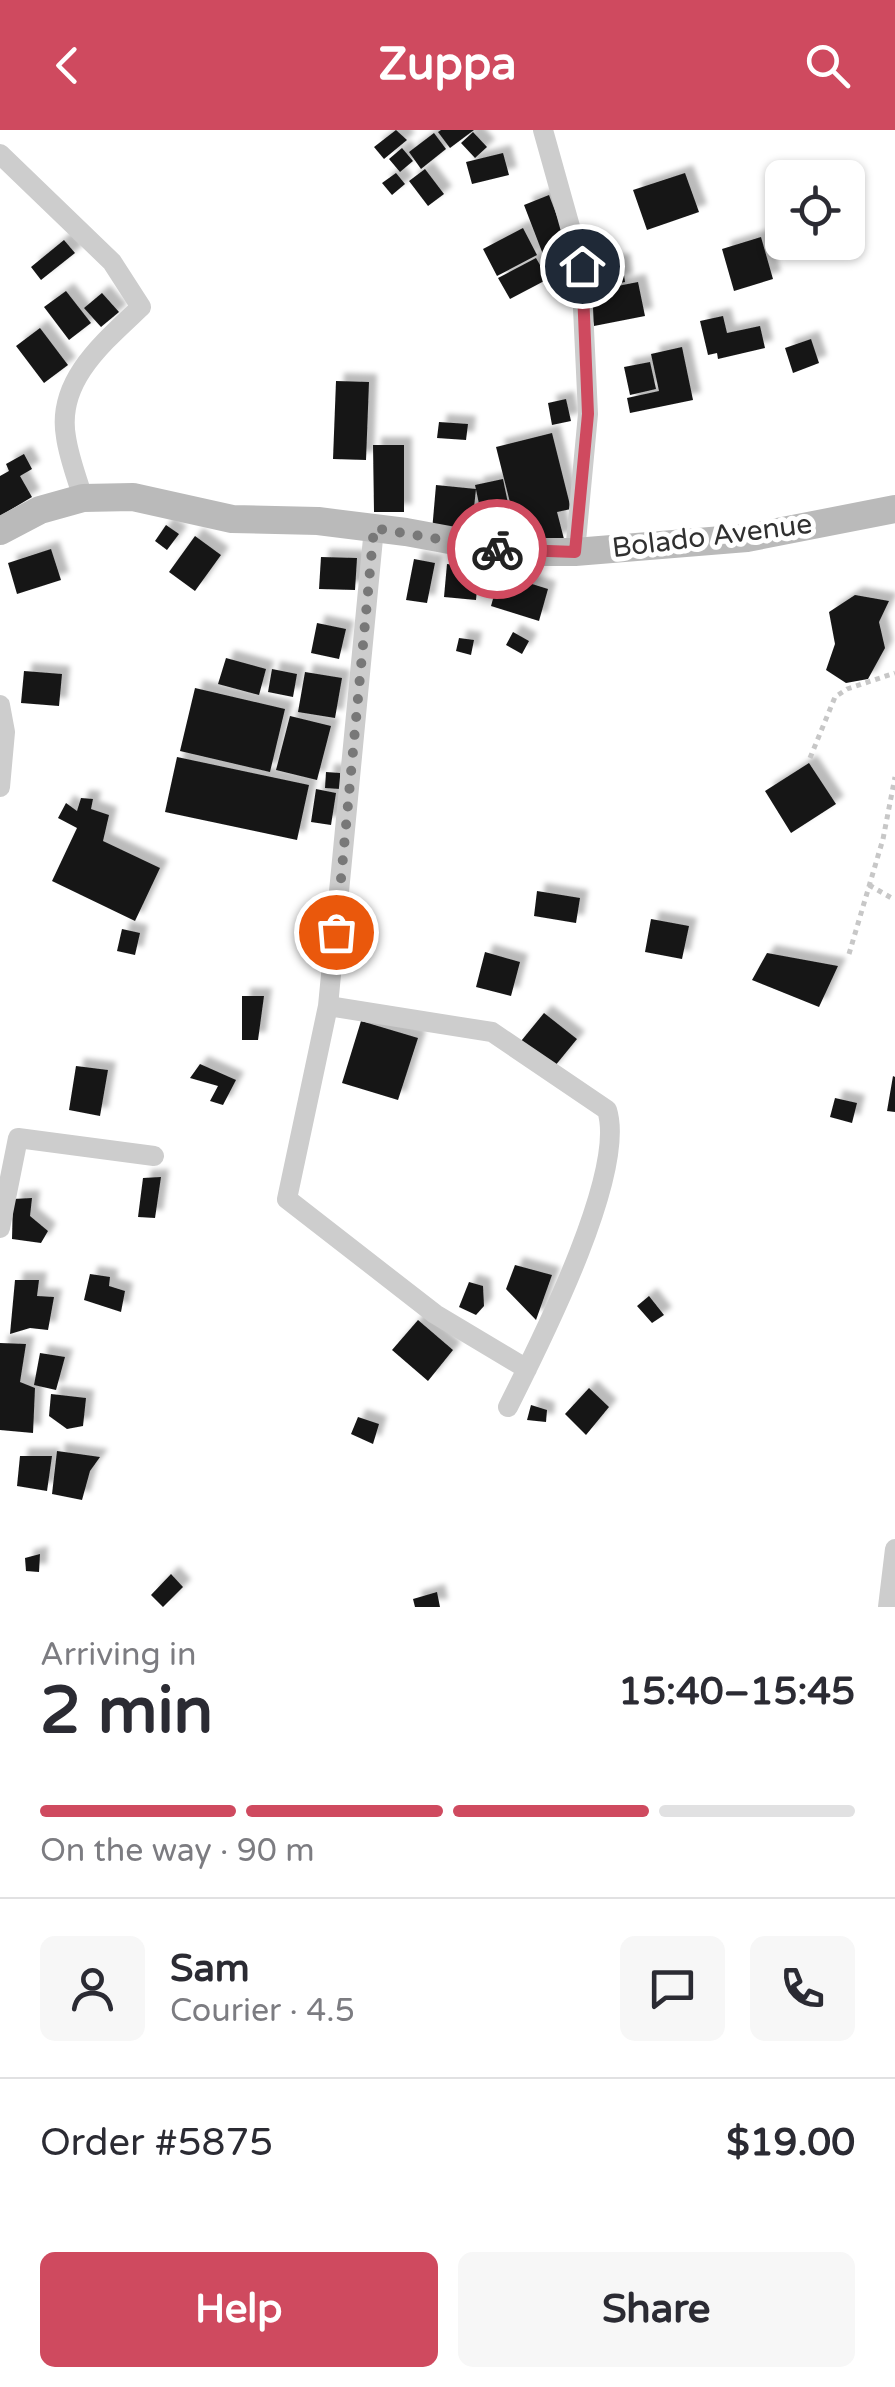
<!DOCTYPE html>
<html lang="en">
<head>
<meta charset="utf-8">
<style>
  body { margin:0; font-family:"Varela Round",sans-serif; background:#f7f7f7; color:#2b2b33; height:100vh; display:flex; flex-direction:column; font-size:38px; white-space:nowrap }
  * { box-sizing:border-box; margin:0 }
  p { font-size:32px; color:#7c7c81 }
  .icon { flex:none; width:55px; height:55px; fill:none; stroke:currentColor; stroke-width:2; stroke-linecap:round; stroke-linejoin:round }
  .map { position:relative; height:1477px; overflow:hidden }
  .side { display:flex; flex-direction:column; background:#fff; flex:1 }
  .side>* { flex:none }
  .tools { position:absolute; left:765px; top:30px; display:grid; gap:20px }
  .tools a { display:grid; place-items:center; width:100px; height:100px; border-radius:15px; background:#fff; box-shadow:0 2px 8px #0004; font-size:50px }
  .pin { position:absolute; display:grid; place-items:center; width:85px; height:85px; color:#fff; margin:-42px; border:5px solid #fff; border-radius:50%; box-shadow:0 2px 10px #0007 }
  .courier { position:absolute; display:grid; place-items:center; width:100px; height:100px; margin:-50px; border:8px solid #cf4a5f; border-radius:50%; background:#fff; color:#222; box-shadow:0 2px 12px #0007 }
  .head em { font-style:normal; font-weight:700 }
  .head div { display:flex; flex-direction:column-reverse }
  .head { display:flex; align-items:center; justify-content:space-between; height:170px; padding:0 40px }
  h1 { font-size:65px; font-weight:700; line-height:75px }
  .bar { display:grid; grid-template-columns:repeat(4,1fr); gap:15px 10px; align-content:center; height:120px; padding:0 40px }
  .bar i { height:12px; border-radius:8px; background:#e1e1e2 }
  .bar .on { background:#cf4a5f }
  .bar p { grid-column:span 4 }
  .line { display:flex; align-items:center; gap:25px; padding:0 40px; border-top:2px solid #e1e1e2 }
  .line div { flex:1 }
  .round { display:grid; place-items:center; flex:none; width:105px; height:105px; border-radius:15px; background:#f7f7f7 }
  .cta { display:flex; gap:20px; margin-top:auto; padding:20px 40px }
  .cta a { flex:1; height:115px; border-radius:15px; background:#cf4a5f; color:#fff; font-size:40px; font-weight:700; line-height:115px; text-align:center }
  .cta a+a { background:#f7f7f7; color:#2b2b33 }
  header { display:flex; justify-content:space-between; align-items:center; height:130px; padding:0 40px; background:#cf4a5f; color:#fff; font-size:45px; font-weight:700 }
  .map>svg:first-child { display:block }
  .building { fill:#171717; filter:url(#shadow) }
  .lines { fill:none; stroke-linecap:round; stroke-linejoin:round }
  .path { stroke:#c7c7c7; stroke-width:5; stroke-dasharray:5 5; stroke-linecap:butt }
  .street { stroke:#cdcdcd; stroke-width:20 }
  .secondary { stroke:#bababa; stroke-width:28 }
  .done { stroke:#787878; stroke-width:10; stroke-dasharray:0 18 }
  .route { stroke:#cf4a5f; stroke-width:12 }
  .labels { text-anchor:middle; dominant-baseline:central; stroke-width:10; stroke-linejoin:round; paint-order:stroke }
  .street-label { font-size:28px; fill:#303030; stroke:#fff }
</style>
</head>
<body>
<header><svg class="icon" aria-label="back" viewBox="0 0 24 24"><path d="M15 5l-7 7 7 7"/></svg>Zuppa<svg class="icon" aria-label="search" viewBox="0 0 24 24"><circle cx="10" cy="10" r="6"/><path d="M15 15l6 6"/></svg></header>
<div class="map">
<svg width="895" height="1477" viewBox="0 0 895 1477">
  <defs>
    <filter id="shadow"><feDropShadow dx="8" dy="-8" stdDeviation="2.5" flood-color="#0004"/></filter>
  </defs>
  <rect width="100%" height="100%" fill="#fff"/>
  <path class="building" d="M 396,0 L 407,10 L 384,29 L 374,17 Z
    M 441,0 L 474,0 L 450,18 L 438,2 Z
    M 473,2 L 487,17 L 475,28 L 461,13 Z
    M 434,3 L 446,19 L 421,39 L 409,22 Z
    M 402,18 L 413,31 L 400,42 L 389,29 Z
    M 503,23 L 509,45 L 472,54 L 466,32 Z
    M 425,39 L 444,64 L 428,76 L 409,51 Z
    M 396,43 L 405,54 L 392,65 L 382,53 Z
    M 685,43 L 699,82 L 647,100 L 633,60 Z
    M 549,65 L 569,118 L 544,127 L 524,75 Z
    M 523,98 L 537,125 L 497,146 L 483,119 Z
    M 761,107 L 773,149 L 734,161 L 722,119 Z
    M 64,110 L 75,123 L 41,150 L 31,137 Z
    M 536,128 L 548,149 L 510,169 L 498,148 Z
    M 622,131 L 625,152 L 594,158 L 590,137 Z
    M 638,152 L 645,186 L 594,196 L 587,162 Z
    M 66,161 L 91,193 L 69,210 L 44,177 Z
    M 102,163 L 119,182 L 101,197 L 84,178 Z
    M 723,186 L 727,203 L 760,196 L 765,218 L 718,229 L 717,223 L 708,225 L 700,191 Z
    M 40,198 L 68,235 L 44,253 L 16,216 Z
    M 811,209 L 819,233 L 793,243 L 785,218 Z
    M 682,217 L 693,270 L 630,283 L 627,268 L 659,261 L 651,224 Z
    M 650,232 L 656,259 L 630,265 L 624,237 Z
    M 336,251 L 369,252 L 366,330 L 333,329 Z
    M 566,269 L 571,291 L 552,295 L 548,273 Z
    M 439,292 L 468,294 L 466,310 L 437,308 Z
    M 552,303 L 571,379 L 557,382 L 564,409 L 522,420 L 496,317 Z
    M 373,315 L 404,315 L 404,382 L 374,382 Z
    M 24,324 L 32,339 L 20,346 L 32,367 L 0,386 L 0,346 L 9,341 L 6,334 Z
    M 503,349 L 510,383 L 482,388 L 475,355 Z
    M 436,355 L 476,359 L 471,405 L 432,401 Z
    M 166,395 L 179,404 L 167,420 L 155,411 Z
    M 195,406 L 221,425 L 195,461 L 169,442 Z
    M 51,419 L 61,450 L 17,464 L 8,433 Z
    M 321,427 L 357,428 L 355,460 L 319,459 Z
    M 414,429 L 435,433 L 427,473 L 406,470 Z
    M 447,434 L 479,438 L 476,470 L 444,467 Z
    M 500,444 L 548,459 L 539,491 L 491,476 Z
    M 855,465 L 889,471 L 879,492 L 885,518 L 868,549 L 846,553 L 826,540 L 835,514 L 829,482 Z
    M 317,493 L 346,499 L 339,529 L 311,523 Z
    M 513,502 L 529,511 L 522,524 L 506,515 Z
    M 459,508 L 474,510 L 471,525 L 456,521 Z
    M 226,528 L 266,539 L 259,565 L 218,554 Z
    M 272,539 L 297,544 L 293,567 L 268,562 Z
    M 24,541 L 62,544 L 59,576 L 21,573 Z
    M 305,542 L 342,548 L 335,588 L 298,582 Z
    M 195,558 L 285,579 L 270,642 L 180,621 Z
    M 290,586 L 331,596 L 317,650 L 276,640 Z
    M 177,627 L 309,655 L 297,710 L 165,682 Z
    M 809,633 L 836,674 L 791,703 L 765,661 Z
    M 326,642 L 340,643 L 340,659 L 325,658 Z
    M 316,659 L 336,663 L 331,695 L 311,692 Z
    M 81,668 L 93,669 L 91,679 L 109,685 L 103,711 L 160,738 L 135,791 L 52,751 L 77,698 L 58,688 L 66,673 L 77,681 Z
    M 537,761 L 580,768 L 576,793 L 534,786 Z
    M 651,789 L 689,796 L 682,829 L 645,822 Z
    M 122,799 L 140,803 L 135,825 L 117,821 Z
    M 485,822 L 520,832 L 511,866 L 476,857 Z
    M 767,823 L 838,836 L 819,877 L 752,850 Z
    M 242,866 L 264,866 L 258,910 L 242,910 Z
    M 544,883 L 577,909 L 550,942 L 517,916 Z
    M 361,891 L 418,908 L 398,970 L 342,953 Z
    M 200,934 L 236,950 L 223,975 L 210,971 L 218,956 L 190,948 Z
    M 76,936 L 108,940 L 100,986 L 69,980 Z
    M 893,946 L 895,947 L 895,982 L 887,981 Z
    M 835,968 L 857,973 L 852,993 L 830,987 Z
    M 161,1047 L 155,1088 L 138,1087 L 143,1048 Z
    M 32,1068 L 30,1086 L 48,1101 L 41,1113 L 12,1109 L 13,1069 Z
    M 515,1135 L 552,1145 L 536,1190 L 506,1159 Z
    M 90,1144 L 110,1147 L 109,1156 L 125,1161 L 121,1182 L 84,1170 Z
    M 15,1150 L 39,1150 L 37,1166 L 54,1167 L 48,1200 L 30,1198 L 10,1204 Z
    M 469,1152 L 483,1156 L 484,1176 L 476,1185 L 459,1177 Z
    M 649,1166 L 664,1185 L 652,1193 L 637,1176 Z
    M 418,1190 L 453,1220 L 428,1251 L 392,1220 Z
    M 0,1213 L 26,1214 L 20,1252 L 35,1258 L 33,1303 L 0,1300 Z
    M 40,1223 L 65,1227 L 56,1260 L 34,1255 Z
    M 589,1258 L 609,1277 L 586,1305 L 565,1284 Z
    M 51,1264 L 86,1268 L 83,1296 L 67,1299 L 49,1286 Z
    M 531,1275 L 547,1280 L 546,1292 L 527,1290 Z
    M 358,1287 L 379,1294 L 373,1314 L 351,1304 Z
    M 57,1321 L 100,1327 L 90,1341 L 82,1370 L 52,1364 Z
    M 20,1326 L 52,1326 L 47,1361 L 17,1356 Z
    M 40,1424 L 39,1442 L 26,1441 L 25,1428 Z
    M 171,1444 L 183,1457 L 163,1477 L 151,1465 Z
    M 437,1462 L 440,1477 L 415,1477 L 413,1469 Z"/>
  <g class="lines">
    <path class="path" d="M 810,628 L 835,567 L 847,559 L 895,543
      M 869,755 L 895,770
      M 849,824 L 883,709 L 895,647"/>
    <path class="street" d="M 543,0 L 581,136 L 588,284 L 575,422
      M 0,24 L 112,132 L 141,177 C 104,212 56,251 66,307 C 69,328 77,348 83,368
      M 374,398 L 328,876 L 287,1069 L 435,1184 L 527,1239
      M 0,575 L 5,602 L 0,657
      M 328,876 L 492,902 L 607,980 C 627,1043 539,1215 508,1277
      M 0,1098 L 18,1008 L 154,1026
      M 888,1477 L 895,1419"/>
    <path class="secondary" d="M 0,401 L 40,380 L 83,368 L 133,367 L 232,389 L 318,391 L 406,402 L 514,422 L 575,422 L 747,408 L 895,379"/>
  </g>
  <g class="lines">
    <path class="done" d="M 336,802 L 374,398 L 497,419"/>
    <path class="route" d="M 497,419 L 575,422 L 588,284 L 582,136"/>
  </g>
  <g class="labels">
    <g class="street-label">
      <text transform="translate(712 406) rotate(-7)">Bolado Avenue</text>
    </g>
  </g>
</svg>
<div class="tools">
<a><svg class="icon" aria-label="locate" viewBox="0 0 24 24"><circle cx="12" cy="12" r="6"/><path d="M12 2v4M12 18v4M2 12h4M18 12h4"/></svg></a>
</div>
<div class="pin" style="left:336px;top:802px;background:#ea580c"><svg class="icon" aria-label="bag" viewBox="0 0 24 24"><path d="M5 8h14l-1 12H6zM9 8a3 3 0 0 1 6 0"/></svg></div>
<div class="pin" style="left:582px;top:136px;background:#1f2937"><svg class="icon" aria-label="home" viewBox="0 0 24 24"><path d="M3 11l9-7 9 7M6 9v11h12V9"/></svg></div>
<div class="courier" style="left:497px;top:419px"><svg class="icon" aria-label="bike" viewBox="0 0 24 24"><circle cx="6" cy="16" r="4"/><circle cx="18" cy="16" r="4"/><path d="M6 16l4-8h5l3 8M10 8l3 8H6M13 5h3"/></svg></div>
</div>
<section class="side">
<div class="head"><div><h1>2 min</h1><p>Arriving in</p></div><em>15:40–15:45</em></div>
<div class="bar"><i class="on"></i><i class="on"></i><i class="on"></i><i></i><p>On the way · 90 m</p></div>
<div class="line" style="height:180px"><a class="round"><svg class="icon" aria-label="person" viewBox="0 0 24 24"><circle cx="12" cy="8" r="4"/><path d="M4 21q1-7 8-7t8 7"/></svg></a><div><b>Sam</b><p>Courier · 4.5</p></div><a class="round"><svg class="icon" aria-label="chat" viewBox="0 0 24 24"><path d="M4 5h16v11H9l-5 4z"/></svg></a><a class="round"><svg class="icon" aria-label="phone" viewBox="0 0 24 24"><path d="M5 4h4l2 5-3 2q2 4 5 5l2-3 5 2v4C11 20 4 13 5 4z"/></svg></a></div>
<div class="line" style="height:130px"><div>Order #5875</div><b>$19.00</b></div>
<div class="cta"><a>Help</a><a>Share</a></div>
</section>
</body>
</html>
